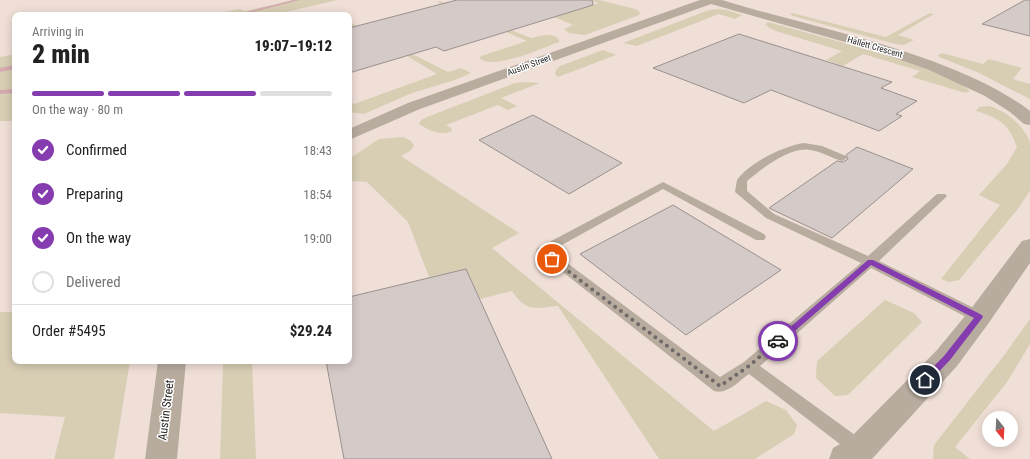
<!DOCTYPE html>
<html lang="en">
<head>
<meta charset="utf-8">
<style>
  body { margin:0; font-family:"Roboto Condensed",sans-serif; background:#f2f2f2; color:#222; height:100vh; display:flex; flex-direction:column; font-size:15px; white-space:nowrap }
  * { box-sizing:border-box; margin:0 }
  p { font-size:13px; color:#767676 }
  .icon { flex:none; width:22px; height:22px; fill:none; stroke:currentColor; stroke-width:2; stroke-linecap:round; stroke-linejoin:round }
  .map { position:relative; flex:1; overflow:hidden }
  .side { position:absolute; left:12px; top:12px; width:340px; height:352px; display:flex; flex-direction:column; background:#fff; border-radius:8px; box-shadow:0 2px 10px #0003 }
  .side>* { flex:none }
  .needle { width:26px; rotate:162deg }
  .tools { position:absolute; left:982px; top:411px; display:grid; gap:8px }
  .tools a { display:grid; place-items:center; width:36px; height:36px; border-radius:50%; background:#fff; box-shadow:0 2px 10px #0003; font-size:20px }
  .pin { position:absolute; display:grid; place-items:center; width:34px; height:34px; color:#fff; margin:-17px; border:2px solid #fff; border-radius:50%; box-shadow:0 1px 4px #0007 }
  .courier { position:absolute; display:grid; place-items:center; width:40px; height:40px; margin:-20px; border:3px solid #853caf; border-radius:50%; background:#fff; color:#222; box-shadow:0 1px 5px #0007 }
  .overview em { font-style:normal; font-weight:800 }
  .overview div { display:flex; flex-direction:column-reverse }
  .overview { display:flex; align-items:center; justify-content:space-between; height:68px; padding:0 20px }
  h1 { font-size:26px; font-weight:800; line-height:30px }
  .bar { display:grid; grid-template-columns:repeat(4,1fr); gap:6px 4px; align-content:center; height:48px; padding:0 20px }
  .bar i { height:5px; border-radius:3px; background:#e0e0e0 }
  .bar .current { background:#853caf }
  .bar p { grid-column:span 4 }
  .line { display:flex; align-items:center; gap:10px; padding:0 20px; border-top:1px solid #e0e0e0 }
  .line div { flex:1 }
  ol { padding:0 20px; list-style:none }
  li { display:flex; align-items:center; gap:12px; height:44px }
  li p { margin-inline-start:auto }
  li .icon { padding:4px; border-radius:50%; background:#853caf; color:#fff; stroke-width:4 }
  li:last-child { color:#767676 }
  li i { width:22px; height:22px; border:2px solid #e0e0e0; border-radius:50% }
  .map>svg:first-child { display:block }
  .built { fill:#f0dfd7; fill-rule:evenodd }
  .green { fill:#d8ceb4 }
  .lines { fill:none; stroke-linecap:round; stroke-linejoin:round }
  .stream { fill:#d4aaaf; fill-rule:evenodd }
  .building { fill:#d4cac8; stroke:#9a918f }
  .service { fill:#b8ac9f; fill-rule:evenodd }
  .minor { fill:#b8ac9f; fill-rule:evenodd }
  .route { fill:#853caf }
  .done { stroke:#6f6a67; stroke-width:4; stroke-dasharray:0 7.2 }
  .labels { text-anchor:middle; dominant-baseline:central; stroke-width:3; stroke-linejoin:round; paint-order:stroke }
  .far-street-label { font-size:9px; fill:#272422; stroke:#fff }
  .near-street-label { font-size:12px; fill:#272422; stroke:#fff }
</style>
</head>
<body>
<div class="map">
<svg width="1030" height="459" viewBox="0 0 1030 459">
  <rect width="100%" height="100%" fill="#f5ece8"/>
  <path class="built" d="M 0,0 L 293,0 L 245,11 L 239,9 L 209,15 L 15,15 L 15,54 L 0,57 Z
    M 338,0 L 1030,0 L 1030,459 L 0,459 L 0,121 L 15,119 L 15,361 L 349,361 L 349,15 L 273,15 ZM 989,418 L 1011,418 L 1011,440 L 989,440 Z"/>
  <path class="green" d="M 293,0 L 338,0 L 273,15 L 209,15 L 239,9 L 245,11 Z
    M 589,0 L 599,0 L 635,9 L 640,12 L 639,15 L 585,35 L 569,33 L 564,29 L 573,25 L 554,17 L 598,3 Z
    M 440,1 L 531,38 C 540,36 551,32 559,39 L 559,42 C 543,48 492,71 479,58 L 481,56 L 527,41 L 437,2 Z
    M 717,9 L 727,10 L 742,15 L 735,19 L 719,14 L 637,46 L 623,43 L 709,10 Z
    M 792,13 L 886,37 L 930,13 L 934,14 L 898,35 L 914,40 L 904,45 L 895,44 L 793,16 L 790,14 Z
    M 349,22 L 448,72 L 461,68 L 471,73 L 455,80 L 412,93 L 364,114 L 349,112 L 349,101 L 354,104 L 437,74 L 407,56 L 349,26 Z
    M 768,22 C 821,37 875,50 926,69 C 941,75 959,80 970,91 L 965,93 L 912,77 L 920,71 L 863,54 L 843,66 L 826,60 L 842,51 L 776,31 L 768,27 L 765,24 Z
    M 603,50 L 616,55 L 558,77 L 555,74 L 556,70 L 560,66 Z
    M 942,53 L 983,64 L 989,59 L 1022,68 L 1013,79 L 1030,84 L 1030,99 L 977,72 L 939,57 L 938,55 Z
    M 15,54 L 15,121 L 0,121 L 0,57 Z
    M 526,82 L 540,83 L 501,98 L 517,106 L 508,110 L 498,105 L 446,125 L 451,128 L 452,131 C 440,136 430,131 419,124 L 421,120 L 427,117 L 515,83 Z
    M 988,106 C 1006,110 1023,125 1030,142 L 1030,191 L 1017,210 L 959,280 L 949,282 L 941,279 L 1000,205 L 979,195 L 1007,164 L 1017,147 C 1009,124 999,118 976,111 L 979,107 Z
    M 403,137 L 411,141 L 414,146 L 410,151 L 401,156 L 519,233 L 492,248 L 714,431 L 766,401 L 786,410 L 797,425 L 794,434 L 755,459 L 659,459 L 558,306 C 535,308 527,313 512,291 L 480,299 L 466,269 L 429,277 L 408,222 L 367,182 L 352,181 L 349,185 L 349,159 L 379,139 Z
    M 885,300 L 914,313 L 922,322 L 848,395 L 835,396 L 816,378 L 817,361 Z
    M 0,312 L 15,312 L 15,361 L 130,361 L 114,459 L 54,459 L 65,417 L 0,413 Z
    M 1030,319 L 1030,344 L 1007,382 L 955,447 L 970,459 L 933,459 L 934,445 L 1005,354 Z
    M 223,361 L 252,361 L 256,459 L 220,459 Z"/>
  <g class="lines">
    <path class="stream" d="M 293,0 L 300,0 L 241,15 L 234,15 Z
      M 15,65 L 15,69 L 0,72 L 0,68 Z
      M 15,89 L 15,93 L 0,94 L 0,90 Z"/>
  </g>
  <path class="building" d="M 457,0 L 592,0 L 593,5 L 444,51 L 436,47 L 349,73 L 349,28 Z
    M 1025,0 L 1030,0 L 1030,36 L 982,24 Z
    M 739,34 L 892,82 L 881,88 L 917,101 L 896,114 L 902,116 L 879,131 L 771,90 L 744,103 L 653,68 Z
    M 533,115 L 622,163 L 569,194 L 479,140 Z
    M 857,147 L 913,169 L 832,238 L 769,208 L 837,161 L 843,162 L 848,159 L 846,155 Z
    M 673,205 L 781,270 L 686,335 L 580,254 Z
    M 466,269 L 552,459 L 344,459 L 326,361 L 349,361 L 349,297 Z"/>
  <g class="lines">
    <path class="service" d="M 804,143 L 822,146 L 846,156 L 847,158 L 842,161 C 831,158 821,151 810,150 C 790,146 762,169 747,181 L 747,191 L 774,214 L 868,256 L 937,194 L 945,194 L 947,196 L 945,198 L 879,261 L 984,313 L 986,317 L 984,321 L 979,322 L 974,321 L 871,268 L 760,366 L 866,443 L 869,449 L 866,455 L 860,457 L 854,455 L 749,374 C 739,381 727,395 714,391 L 536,251 L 538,248 L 663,182 L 764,234 L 766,237 L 764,240 L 756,240 L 663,189 L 551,251 L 720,377 L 744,362 L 861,263 L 766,218 L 735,192 L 737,180 C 749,163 783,146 804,143 Z"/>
    <path class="minor" d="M 700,0 L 722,0 C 800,24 880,39 955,70 C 981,81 1008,94 1030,111 L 1030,125 L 1024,124 L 1010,112 L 985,96 L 929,70 L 866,48 L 711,4 L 420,109 L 349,140 L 349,129 L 408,103 Z
      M 1030,239 L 1030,263 L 988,324 L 957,366 L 872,459 L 829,459 L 833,448 L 849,439 L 937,350 L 970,310 L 1022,241 Z
      M 158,361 L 186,361 L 177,459 L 145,459 Z"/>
  </g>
  <path class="route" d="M 868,260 L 873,260 L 982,315 L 983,317 L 950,360 L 928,383 L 922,383 L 921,380 L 922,378 L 944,356 L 974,318 L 871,265 L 781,343 L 778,344 L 774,341 Z"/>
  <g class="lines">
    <path class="done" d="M 552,259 L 720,386 L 749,366 L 778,341"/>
  </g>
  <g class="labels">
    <g class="far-street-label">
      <text transform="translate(875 47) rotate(16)">Hallett Crescent</text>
      <text transform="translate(529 65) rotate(-20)">Austin Street</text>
    </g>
    <g class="near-street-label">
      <text transform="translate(166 410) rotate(-83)">Austin Street</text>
    </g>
  </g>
</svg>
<div class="tools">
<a><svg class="needle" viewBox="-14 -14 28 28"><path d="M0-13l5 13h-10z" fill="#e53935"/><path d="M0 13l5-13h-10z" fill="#767676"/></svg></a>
</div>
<div class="pin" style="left:552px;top:259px;background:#ea580c"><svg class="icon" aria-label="bag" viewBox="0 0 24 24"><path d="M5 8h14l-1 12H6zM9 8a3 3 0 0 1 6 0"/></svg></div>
<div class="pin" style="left:925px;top:380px;background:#1f2937"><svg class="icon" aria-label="home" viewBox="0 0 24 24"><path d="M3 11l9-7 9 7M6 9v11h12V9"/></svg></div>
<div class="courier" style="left:778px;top:341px"><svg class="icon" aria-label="car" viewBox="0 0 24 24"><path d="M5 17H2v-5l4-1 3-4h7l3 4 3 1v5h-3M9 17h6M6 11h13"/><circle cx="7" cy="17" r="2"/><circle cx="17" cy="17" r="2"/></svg></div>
<section class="side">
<div class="overview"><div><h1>2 min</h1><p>Arriving in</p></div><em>19:07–19:12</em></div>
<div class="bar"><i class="current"></i><i class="current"></i><i class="current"></i><i></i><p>On the way · 80 m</p></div>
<ol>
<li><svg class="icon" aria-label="check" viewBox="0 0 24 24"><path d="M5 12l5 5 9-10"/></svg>Confirmed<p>18:43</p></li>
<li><svg class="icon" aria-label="check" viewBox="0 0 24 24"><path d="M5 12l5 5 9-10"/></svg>Preparing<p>18:54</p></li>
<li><svg class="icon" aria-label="check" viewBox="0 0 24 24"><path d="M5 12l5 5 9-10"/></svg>On the way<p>19:00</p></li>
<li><i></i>Delivered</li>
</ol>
<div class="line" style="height:52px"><div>Order #5495</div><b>$29.24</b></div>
</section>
</div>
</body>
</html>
